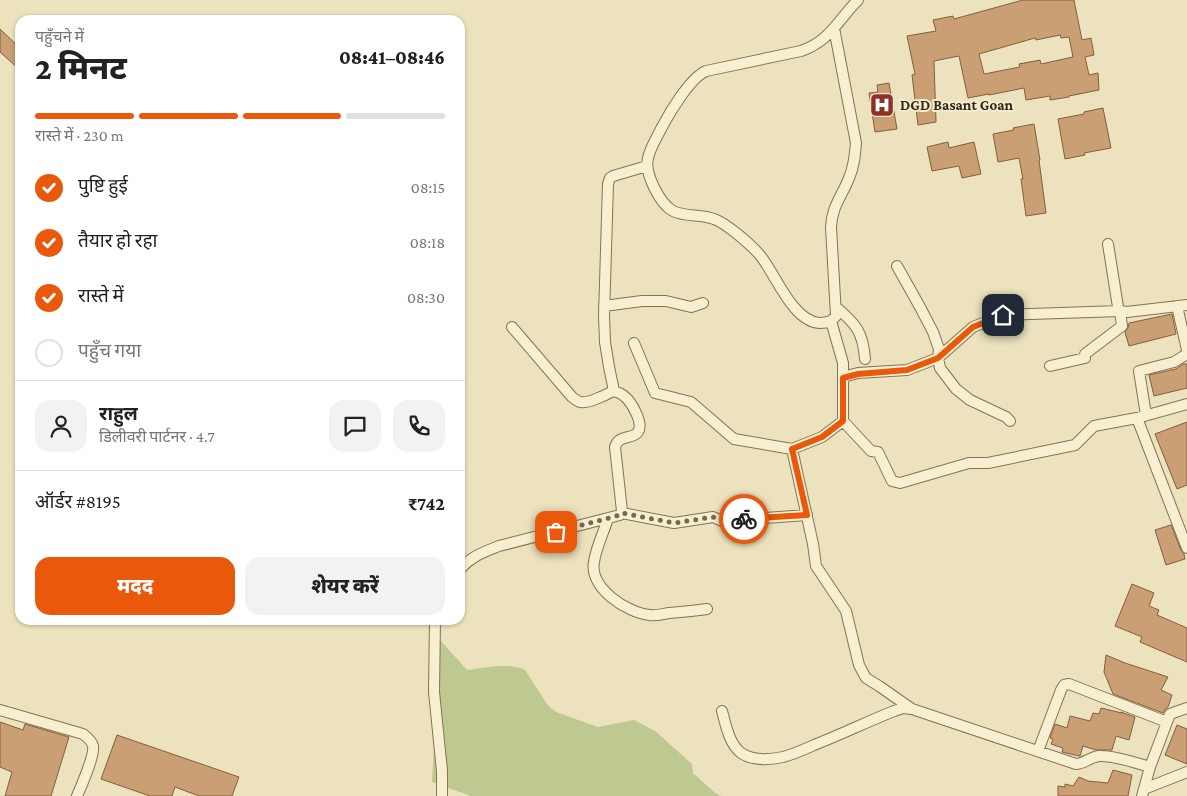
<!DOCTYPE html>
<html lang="hi">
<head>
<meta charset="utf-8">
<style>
  body { margin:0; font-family:"Crimson Pro","Noto Sans Devanagari",serif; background:#f2f2f2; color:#222; height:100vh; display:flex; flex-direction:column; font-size:19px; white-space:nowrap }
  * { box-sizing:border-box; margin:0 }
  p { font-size:16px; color:#767676 }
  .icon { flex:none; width:28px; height:28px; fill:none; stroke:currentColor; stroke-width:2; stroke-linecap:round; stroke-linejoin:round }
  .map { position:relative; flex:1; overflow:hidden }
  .details { position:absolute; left:15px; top:15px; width:450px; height:610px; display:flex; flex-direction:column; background:#fff; border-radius:15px; box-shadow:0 1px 4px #0004 }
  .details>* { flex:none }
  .pin { position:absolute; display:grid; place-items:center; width:42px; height:42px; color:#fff; margin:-21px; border-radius:10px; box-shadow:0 2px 8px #0006 }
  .courier { position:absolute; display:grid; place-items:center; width:50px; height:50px; margin:-25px; border:4px solid #ea580c; border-radius:50%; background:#fff; color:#222; box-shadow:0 1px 6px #0007 }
  .overview em { font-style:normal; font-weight:800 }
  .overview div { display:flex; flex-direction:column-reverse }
  .overview { display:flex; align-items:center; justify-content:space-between; height:85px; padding:0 20px }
  h1 { font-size:32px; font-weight:800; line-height:38px }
  .bar { display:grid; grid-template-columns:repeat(4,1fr); gap:8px 5px; align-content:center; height:60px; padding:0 20px }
  .bar i { height:6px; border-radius:4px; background:#e0e0e0 }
  .bar .current { background:#ea580c }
  .bar p { grid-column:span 4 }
  .line { display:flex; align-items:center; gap:12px; padding:0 20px; border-top:1px solid #e0e0e0 }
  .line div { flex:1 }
  .round { display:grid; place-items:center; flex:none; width:52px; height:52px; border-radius:15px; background:#f2f2f2 }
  ol { padding:0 20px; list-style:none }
  li { display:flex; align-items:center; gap:15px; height:55px }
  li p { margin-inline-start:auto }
  li .icon { padding:5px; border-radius:50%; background:#ea580c; color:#fff; stroke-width:4 }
  li:last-child { color:#767676 }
  li i { width:28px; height:28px; border:2px solid #e0e0e0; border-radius:50% }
  .action { display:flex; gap:10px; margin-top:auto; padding:10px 20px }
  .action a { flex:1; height:58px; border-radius:15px; background:#ea580c; color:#fff; font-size:20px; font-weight:800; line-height:58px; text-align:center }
  .action a+a { background:#f2f2f2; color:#222 }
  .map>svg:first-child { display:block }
  .green { fill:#bec992 }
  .building { fill:#ca9f73; stroke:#825f3d; fill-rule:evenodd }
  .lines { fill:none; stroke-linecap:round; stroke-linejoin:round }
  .street-casing { stroke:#837357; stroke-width:12 }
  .street { stroke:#f7efcf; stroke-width:10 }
  .done { stroke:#746a54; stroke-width:5; stroke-dasharray:0 9 }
  .route { stroke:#ea580c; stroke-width:6 }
  .labels { text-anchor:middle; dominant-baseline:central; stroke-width:4; stroke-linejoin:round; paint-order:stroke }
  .poi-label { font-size:15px; font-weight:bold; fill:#33291b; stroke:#f4eccc; text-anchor:start }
</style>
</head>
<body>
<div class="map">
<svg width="1187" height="796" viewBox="0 0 1187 796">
  <rect width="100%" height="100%" fill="#ece2bd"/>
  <path class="green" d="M 440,640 L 467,670 C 484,668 509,662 525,670 L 547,704 L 551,708 L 556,712 L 598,727 L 634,720 L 655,731 L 692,764 L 693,773 L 714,792 L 721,796 L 471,796 L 432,782 Z"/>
  <path class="building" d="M 1023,0 L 1074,0 L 1082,40 L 1091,38 L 1094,55 L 1085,57 L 1089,75 L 1098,73 L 1099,90 L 1069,96 L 1069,97 L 1050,100 L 1050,96 L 1026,100 L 1024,88 L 989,95 L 989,94 L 968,98 L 959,56 L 934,61 L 936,122 L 918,125 L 912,75 L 915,74 L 907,36 L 936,31 L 933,20 L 953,16 L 954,19 ZM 1060,35 L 1061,38 L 1069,37 L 1073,57 L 1041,64 L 1040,60 L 1019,64 L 1020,67 L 984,74 L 979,54 L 1035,38 L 1036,40 Z
    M 0,29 L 20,48 L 20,70 L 0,52 Z
    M 889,83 L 897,129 L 875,132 L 869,93 L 878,92 L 877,85 Z
    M 1103,108 L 1111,148 L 1084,153 L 1085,155 L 1065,159 L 1058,119 L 1084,114 L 1084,112 Z
    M 1034,124 L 1040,160 L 1039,160 L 1046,213 L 1026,216 L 1021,179 L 1023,179 L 1019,158 L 998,162 L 993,134 L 1014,130 L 1013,128 Z
    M 948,142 L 949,148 L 974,142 L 981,174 L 962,178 L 959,166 L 932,171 L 927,147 Z
    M 1172,314 L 1176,334 L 1129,346 L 1125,332 L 1128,328 L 1129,323 Z
    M 1183,364 L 1187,364 L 1187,388 L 1154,396 L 1149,375 L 1176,369 Z
    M 1187,422 L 1187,485 L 1177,489 L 1155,434 Z
    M 1171,525 L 1181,550 L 1184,554 L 1185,559 L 1166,565 L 1155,530 Z
    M 1132,584 L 1154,593 L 1149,606 L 1159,610 L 1157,615 L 1187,628 L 1187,662 L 1140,642 L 1142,637 L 1115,626 Z
    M 1106,655 L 1125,663 L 1168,677 L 1161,690 L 1172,695 L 1168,707 L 1165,709 L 1163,713 L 1113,694 L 1104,672 Z
    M 1101,708 L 1122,713 L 1121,712 L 1135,717 L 1129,740 L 1116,736 L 1112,750 L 1096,750 L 1083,746 L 1080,756 L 1079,756 L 1062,752 L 1063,748 L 1051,744 L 1053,739 L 1050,738 L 1055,724 L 1067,728 L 1070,716 L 1090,721 L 1093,713 L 1099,714 Z
    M 0,722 L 23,730 L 25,724 L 69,737 L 51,796 L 5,796 L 12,772 L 0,767 Z
    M 1177,725 L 1187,729 L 1187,764 L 1165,755 Z
    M 117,735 L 239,777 L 232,796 L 199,796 L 175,787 L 172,796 L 150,796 L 101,779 Z
    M 1113,770 L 1132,775 L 1128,796 L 1058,796 L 1058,786 L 1065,787 L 1065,784 L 1073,786 L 1079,777 L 1088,781 L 1108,783 Z"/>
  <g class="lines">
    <defs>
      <path id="street" d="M 834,28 L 856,143 C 855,155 854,167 849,178 C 842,196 832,206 831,227 L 836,316 L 831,321 C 828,322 824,323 820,323 C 792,322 775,272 759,254 C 750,244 726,223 714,219 C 701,214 685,217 673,211 C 660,204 644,173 648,158 C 650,148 657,137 662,127 C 670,112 690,78 706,71 L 801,51 C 830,41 838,20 858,0
        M 897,266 L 920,307 L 933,332 L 939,349 L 938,358 L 940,368 L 956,389 L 970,400 L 1006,417 L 1010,421
        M 604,306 L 642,301 L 666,301 L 691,307 L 703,303
        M 1177,306 L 1187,350
        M 836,307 C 856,324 863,332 865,359
        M 512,327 L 572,397 C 574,398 578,402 580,402 C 587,404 606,395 613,391 L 613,386 L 609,367 L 605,342 L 604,316 L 608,184 L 610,178 L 613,176 L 647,166
        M 634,343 L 655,393 L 691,402 L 734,439 L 792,449 L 822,437 L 843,421 L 843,363 L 831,321
        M 1050,366 L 1085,358 L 1085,354 L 1122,326 L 1120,311 L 1118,307 L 1108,244
        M 843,377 L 858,373 L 907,370 L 938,358 L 973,327 L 1003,315 L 1120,311 L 1127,312 L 1187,305
        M 613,391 C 617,392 621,393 624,396 C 631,401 644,423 638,432 C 632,440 619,434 615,447 L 622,511 L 622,513
        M 1187,404 L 1137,418 L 1187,548
        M 1146,415 L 1139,371 L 1174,362 L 1187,354
        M 843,421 L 871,451 L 878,452 L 892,481 L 900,483 L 969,463 L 988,463 L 1075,445 L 1094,426 L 1137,418
        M 792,449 L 813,544 L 816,566 L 846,611 L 859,665 L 866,678 L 879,686 L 912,709
        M 608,518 C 604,532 596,547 594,562 C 589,588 627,613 650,615 C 656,616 663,614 669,613 C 682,612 694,611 707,609
        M 460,569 C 472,556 484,552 499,546 L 620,515 L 622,513 L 674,523 L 713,517 L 722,521 L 807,515
        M 435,620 L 434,692 L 442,771 L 442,796
        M 0,710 L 83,734 C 87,737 92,741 93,746 C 95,754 81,787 77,796
        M 722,711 C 726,726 729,743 741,753 C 753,761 769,760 783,757 C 795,754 807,748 819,743 C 844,733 869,721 894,711 L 903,708 L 912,709 L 1076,764 C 1084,764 1090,757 1099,756 C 1114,755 1136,763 1150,767
        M 1038,751 L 1061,690 L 1064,685 L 1069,684 L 1167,722
        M 1144,789 L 1187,772
        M 1142,796 L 1150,767 L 1170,714 L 1187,708"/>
    </defs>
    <use href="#street" class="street-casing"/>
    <use href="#street" class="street"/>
  </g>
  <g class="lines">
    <path class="done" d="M 556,532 L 620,515 L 622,513 L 674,523 L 713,517 L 722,521 L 744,519"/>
    <path class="route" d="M 744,519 L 807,515 L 792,449 L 822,437 L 843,421 L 843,378 L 858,374 L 907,370 L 938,358 L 973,327 L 1003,315"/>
  </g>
  <defs>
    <symbol id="hospital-square" viewBox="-11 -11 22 22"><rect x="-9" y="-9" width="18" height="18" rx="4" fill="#903129" stroke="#f4eccc"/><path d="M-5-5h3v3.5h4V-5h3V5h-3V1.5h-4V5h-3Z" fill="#fff"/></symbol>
  </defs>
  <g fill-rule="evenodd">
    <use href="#hospital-square" x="868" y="91" width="28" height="28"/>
  </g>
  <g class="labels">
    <g class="poi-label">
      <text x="900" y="105">DGD Basant Goan</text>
    </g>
  </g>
</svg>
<div class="pin" style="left:556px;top:532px;background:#ea580c"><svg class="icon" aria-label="bag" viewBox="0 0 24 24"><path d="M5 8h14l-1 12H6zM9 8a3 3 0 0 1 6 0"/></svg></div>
<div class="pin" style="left:1003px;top:315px;background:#1f2937"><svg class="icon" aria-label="home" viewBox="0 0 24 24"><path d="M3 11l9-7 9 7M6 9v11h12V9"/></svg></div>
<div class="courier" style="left:744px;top:519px"><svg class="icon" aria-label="bike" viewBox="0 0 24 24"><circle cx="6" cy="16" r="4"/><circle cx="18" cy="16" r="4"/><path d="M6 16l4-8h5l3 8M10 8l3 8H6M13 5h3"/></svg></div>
<section class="details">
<div class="overview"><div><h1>2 मिनट</h1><p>पहुँचने में</p></div><em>08:41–08:46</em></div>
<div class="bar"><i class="current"></i><i class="current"></i><i class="current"></i><i></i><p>रास्ते में · 230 m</p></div>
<ol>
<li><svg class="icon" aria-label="check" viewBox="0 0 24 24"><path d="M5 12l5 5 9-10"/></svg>पुष्टि हुई<p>08:15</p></li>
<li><svg class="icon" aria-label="check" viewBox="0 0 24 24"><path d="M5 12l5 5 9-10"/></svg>तैयार हो रहा<p>08:18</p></li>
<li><svg class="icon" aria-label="check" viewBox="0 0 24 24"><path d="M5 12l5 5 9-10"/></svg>रास्ते में<p>08:30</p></li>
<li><i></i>पहुँच गया</li>
</ol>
<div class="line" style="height:90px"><a class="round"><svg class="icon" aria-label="person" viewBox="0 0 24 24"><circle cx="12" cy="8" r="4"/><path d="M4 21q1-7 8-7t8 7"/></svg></a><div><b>राहुल</b><p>डिलीवरी पार्टनर · 4.7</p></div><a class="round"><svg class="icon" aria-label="chat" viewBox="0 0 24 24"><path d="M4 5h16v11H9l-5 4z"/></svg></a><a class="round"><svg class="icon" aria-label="phone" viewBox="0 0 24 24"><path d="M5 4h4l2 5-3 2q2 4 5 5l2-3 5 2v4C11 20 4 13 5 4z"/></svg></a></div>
<div class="line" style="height:65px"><div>ऑर्डर #8195</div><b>₹742</b></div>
<div class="action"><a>मदद</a><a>शेयर करें</a></div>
</section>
</div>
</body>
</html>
